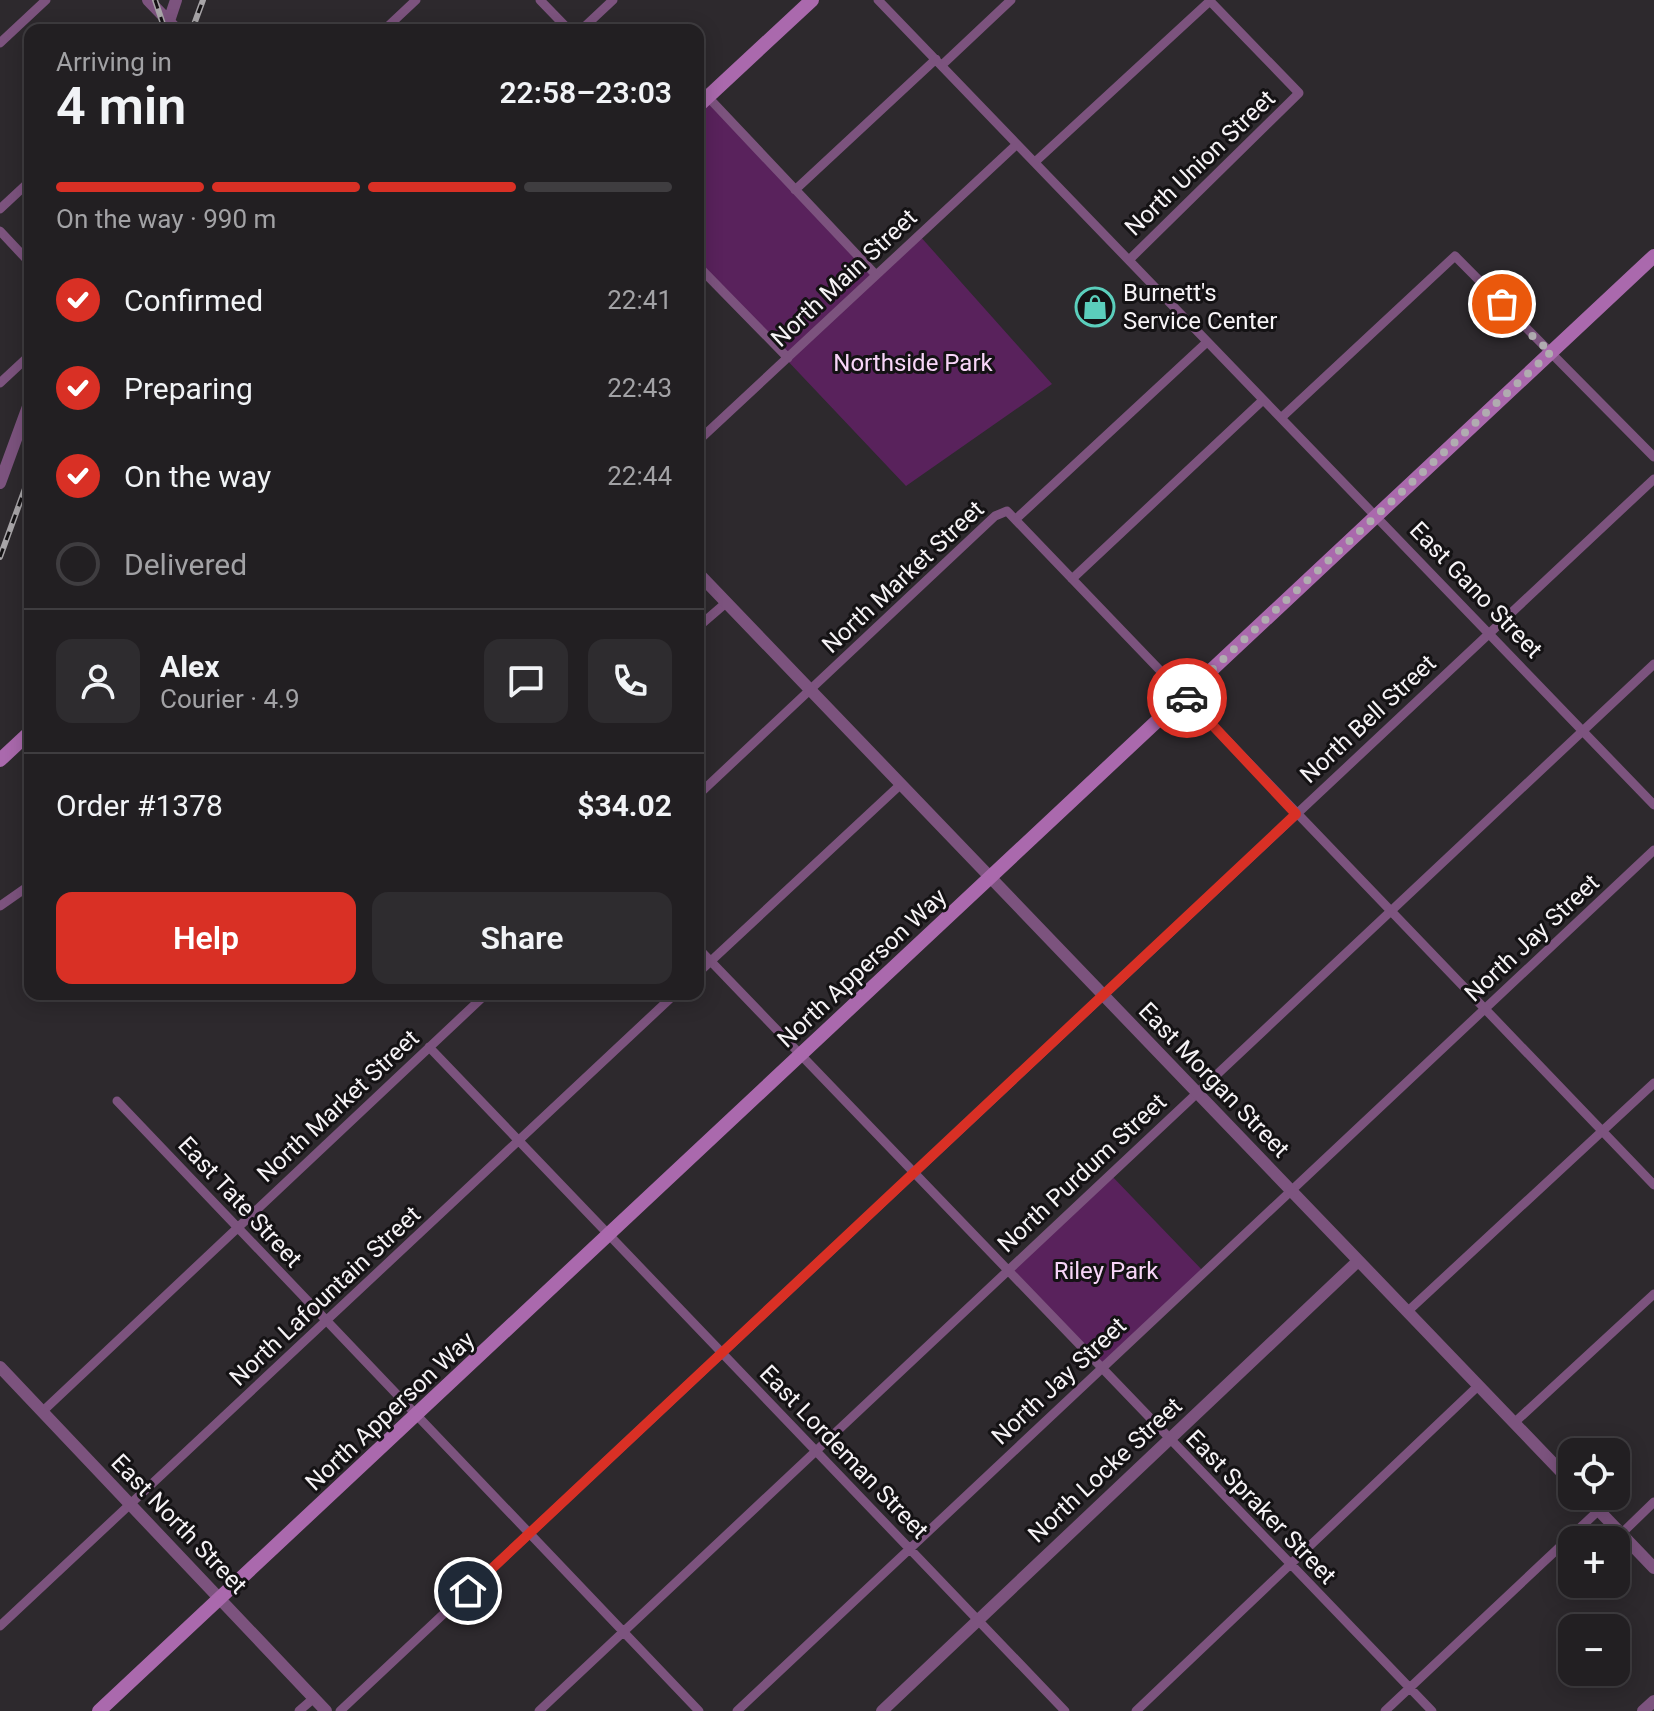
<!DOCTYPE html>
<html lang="en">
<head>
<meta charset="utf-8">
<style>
  body { margin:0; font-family:Roboto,sans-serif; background:#2e2c2f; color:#f1f3f6; height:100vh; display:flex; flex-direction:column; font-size:30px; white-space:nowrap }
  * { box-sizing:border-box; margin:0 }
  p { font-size:26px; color:#a2a2a5 }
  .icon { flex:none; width:44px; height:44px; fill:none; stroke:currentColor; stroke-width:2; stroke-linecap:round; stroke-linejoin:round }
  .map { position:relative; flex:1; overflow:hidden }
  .side { position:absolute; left:24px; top:24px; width:680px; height:976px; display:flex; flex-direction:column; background:#221f22; border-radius:16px; box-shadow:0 4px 20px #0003,0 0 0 2px #3f3d40 }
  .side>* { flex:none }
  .fabs { position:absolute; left:1558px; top:1438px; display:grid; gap:16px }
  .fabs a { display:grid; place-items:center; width:72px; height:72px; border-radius:16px; background:#221f22; box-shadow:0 4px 20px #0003,0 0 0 2px #3f3d40; font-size:40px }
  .pin { position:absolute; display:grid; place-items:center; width:68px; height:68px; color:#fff; margin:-34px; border:4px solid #fff; border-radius:50%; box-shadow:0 2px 8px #0007 }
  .courier { position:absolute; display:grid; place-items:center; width:80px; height:80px; margin:-40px; border:6px solid #d93025; border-radius:50%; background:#fff; color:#222; box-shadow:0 2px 10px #0007 }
  .summary em { font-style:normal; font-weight:600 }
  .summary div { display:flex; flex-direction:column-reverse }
  .summary { display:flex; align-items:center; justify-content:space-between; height:136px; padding:0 32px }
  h1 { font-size:52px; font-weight:600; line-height:60px }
  .bar { display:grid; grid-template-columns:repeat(4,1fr); gap:12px 8px; align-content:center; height:96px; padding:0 32px }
  .bar i { height:10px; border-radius:6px; background:#3f3d40 }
  .bar .on { background:#d93025 }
  .bar p { grid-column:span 4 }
  .line { display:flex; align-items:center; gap:20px; padding:0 32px; border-top:2px solid #3f3d40 }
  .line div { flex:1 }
  .round { display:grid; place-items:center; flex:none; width:84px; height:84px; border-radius:16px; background:#2e2c2f }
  ol { padding:0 32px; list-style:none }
  li { display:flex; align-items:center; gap:24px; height:88px }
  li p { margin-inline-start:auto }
  li .icon { padding:8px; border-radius:50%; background:#d93025; color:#fff; stroke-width:4 }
  li:last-child { color:#a2a2a5 }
  li i { width:44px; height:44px; border:4px solid #3f3d40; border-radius:50% }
  .primary-button { display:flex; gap:16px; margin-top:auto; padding:16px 32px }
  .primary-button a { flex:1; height:92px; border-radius:16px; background:#d93025; color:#fff; font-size:32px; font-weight:600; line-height:92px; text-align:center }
  .primary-button a+a { background:#2e2c2f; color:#f1f3f6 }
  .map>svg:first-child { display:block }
  .green { fill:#59225c }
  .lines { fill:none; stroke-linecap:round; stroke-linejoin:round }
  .minor { stroke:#7c537e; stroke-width:9 }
  .tertiary { stroke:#7c537e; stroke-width:12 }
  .secondary { stroke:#aa69ad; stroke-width:14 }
  .rail-casing { stroke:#a8a5a8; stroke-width:6 }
  .rail { stroke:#141214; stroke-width:3; stroke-dasharray:9; stroke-linecap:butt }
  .done { stroke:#b0acb0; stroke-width:8; stroke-dasharray:0 14.4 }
  .route { stroke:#d93025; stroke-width:10 }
  .labels { text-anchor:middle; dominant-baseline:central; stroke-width:6; stroke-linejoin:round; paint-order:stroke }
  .street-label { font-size:24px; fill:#f6f3f6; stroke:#141214 }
  .poi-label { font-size:24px; fill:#f6f3f6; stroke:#141214; text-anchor:start }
  .park-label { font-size:24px; fill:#f8d5f8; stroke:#141214 }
</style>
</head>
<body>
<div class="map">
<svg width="1654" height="1711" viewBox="0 0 1654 1711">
  <rect width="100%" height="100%" fill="#2d292d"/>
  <path class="green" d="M 708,97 L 876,275 L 919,235 L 1052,384 L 906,486 L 698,266 L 698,106 Z
    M 1110,1174 L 1204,1272 L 1102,1368 L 1008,1270 Z"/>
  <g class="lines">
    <path class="minor" d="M 540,0 L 569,30
      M 878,0 L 1654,805
      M 384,30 L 416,0
      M 581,30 L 613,0
      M 0,43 L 46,0
      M 942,65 L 1011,0
      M 708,97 L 876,275
      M 1035,162 L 1211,0
      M 795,190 L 936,59
      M 0,209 L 30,181
      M 0,231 L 30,263
      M 1129,260 L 1299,93 L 1209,0
      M 698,266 L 788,358
      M 0,383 L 30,355
      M 1281,418 L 1455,256 L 1654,457
      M 698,441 L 1017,144
      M 1016,519 L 1207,342
      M 1072,579 L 1263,400
      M 698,627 L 727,602
      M 698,795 L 995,516 L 1007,511 L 1654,1185
      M 0,906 L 30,885
      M 698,948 L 1432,1711
      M 698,973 L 900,785
      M 429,1047 L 1065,1711
      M 117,1101 L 699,1711
      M 1407,1312 L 1654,1083
      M 43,1411 L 486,994
      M 1514,1423 L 1654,1294
      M 1621,1534 L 1654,1502
      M 0,1626 L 675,994
      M 299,1711 L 314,1698
      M 340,1711 L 1654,479
      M 539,1711 L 1654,664
      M 737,1711 L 1654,850
      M 1136,1711 L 1478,1386
      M 1385,1711 L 1599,1510"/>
    <path class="tertiary" d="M 148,0 L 177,30
      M 167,27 L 176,0
      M 0,483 L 30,401
      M 698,573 L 1572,1483
      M 0,1367 L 326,1711
      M 1585,1496 L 1654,1568
      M 882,1711 L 1358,1261
      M 1643,1711 L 1654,1701"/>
    <path class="secondary" d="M 698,106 L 812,0
      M 0,760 L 30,732
      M 99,1711 L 1654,256"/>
    <defs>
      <path id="rail" d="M 155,0 L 165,30
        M 192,30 L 203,0
        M 0,557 L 30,475"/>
    </defs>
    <use href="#rail" class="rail-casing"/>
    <use href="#rail" class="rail"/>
  </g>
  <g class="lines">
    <path class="done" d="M 1187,698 L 1184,696 L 1552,351 L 1539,343 L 1502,304"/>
    <path class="route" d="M 468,1591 L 1296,814 L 1187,698"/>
  </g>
  <defs>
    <symbol id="shop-ring" viewBox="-11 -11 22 22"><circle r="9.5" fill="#141214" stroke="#5bcebc" stroke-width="1.5"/><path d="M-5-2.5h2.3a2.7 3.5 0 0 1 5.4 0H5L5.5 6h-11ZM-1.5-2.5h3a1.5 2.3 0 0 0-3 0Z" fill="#5bcebc"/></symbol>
  </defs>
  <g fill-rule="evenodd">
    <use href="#shop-ring" x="1073" y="285" width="44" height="44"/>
  </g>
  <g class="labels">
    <g class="street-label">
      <text transform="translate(1200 163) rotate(-44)">North Union Street</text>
      <text transform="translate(844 278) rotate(-43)">North Main Street</text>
      <text transform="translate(903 577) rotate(-43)">North Market Street</text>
      <text transform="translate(1476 590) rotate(46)">East Gano Street</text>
      <text transform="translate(1368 719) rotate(-43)">North Bell Street</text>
      <text transform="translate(1532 938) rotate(-43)">North Jay Street</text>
      <text transform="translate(862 968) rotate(-43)">North Apperson Way</text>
      <text transform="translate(1214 1080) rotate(46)">East Morgan Street</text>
      <text transform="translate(338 1106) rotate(-43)">North Market Street</text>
      <text transform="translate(1082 1173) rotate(-43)">North Purdum Street</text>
      <text transform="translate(240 1202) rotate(47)">East Tate Street</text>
      <text transform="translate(325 1296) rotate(-43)">North Lafountain Street</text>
      <text transform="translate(1059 1381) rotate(-43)">North Jay Street</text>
      <text transform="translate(390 1411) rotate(-43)">North Apperson Way</text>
      <text transform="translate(844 1452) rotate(46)">East Lordeman Street</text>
      <text transform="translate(1105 1470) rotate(-43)">North Locke Street</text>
      <text transform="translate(1261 1507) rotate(46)">East Spraker Street</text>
      <text transform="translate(179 1524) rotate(46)">East North Street</text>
    </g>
    <g class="poi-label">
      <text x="1123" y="293">Burnett's<tspan x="1123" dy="28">Service Center</tspan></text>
    </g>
    <g class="park-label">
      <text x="913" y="363">Northside Park</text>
      <text x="1106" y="1271">Riley Park</text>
    </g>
  </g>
</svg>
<div class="fabs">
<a><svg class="icon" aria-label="locate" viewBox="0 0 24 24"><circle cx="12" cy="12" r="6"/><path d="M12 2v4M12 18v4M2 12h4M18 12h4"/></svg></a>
<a>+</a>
<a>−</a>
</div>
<div class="pin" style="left:1502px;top:304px;background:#ea580c"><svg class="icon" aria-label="bag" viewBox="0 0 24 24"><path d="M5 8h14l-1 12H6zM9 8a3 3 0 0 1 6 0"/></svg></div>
<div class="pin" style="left:468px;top:1591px;background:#1f2937"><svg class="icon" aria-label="home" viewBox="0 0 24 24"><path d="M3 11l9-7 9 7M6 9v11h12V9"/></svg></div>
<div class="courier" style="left:1187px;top:698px"><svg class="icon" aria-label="car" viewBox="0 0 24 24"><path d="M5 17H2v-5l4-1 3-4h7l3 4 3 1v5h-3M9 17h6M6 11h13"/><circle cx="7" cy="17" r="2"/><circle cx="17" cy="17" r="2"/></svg></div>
<section class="side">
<div class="summary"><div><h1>4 min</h1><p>Arriving in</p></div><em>22:58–23:03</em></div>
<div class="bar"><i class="on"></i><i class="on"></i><i class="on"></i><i></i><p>On the way · 990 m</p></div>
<ol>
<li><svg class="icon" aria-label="check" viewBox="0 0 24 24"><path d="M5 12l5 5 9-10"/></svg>Confirmed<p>22:41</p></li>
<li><svg class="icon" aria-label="check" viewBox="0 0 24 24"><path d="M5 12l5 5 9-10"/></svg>Preparing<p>22:43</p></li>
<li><svg class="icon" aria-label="check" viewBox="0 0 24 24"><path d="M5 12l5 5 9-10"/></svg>On the way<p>22:44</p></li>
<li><i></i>Delivered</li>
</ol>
<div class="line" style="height:144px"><a class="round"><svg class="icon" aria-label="person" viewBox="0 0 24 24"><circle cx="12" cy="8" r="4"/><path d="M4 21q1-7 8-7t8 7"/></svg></a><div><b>Alex</b><p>Courier · 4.9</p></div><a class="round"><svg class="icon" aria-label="chat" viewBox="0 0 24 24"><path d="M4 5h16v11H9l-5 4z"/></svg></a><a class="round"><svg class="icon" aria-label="phone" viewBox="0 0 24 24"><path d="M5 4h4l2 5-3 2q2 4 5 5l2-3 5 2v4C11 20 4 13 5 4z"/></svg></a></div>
<div class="line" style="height:104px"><div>Order #1378</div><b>$34.02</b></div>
<div class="primary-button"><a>Help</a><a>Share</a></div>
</section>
</div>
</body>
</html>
